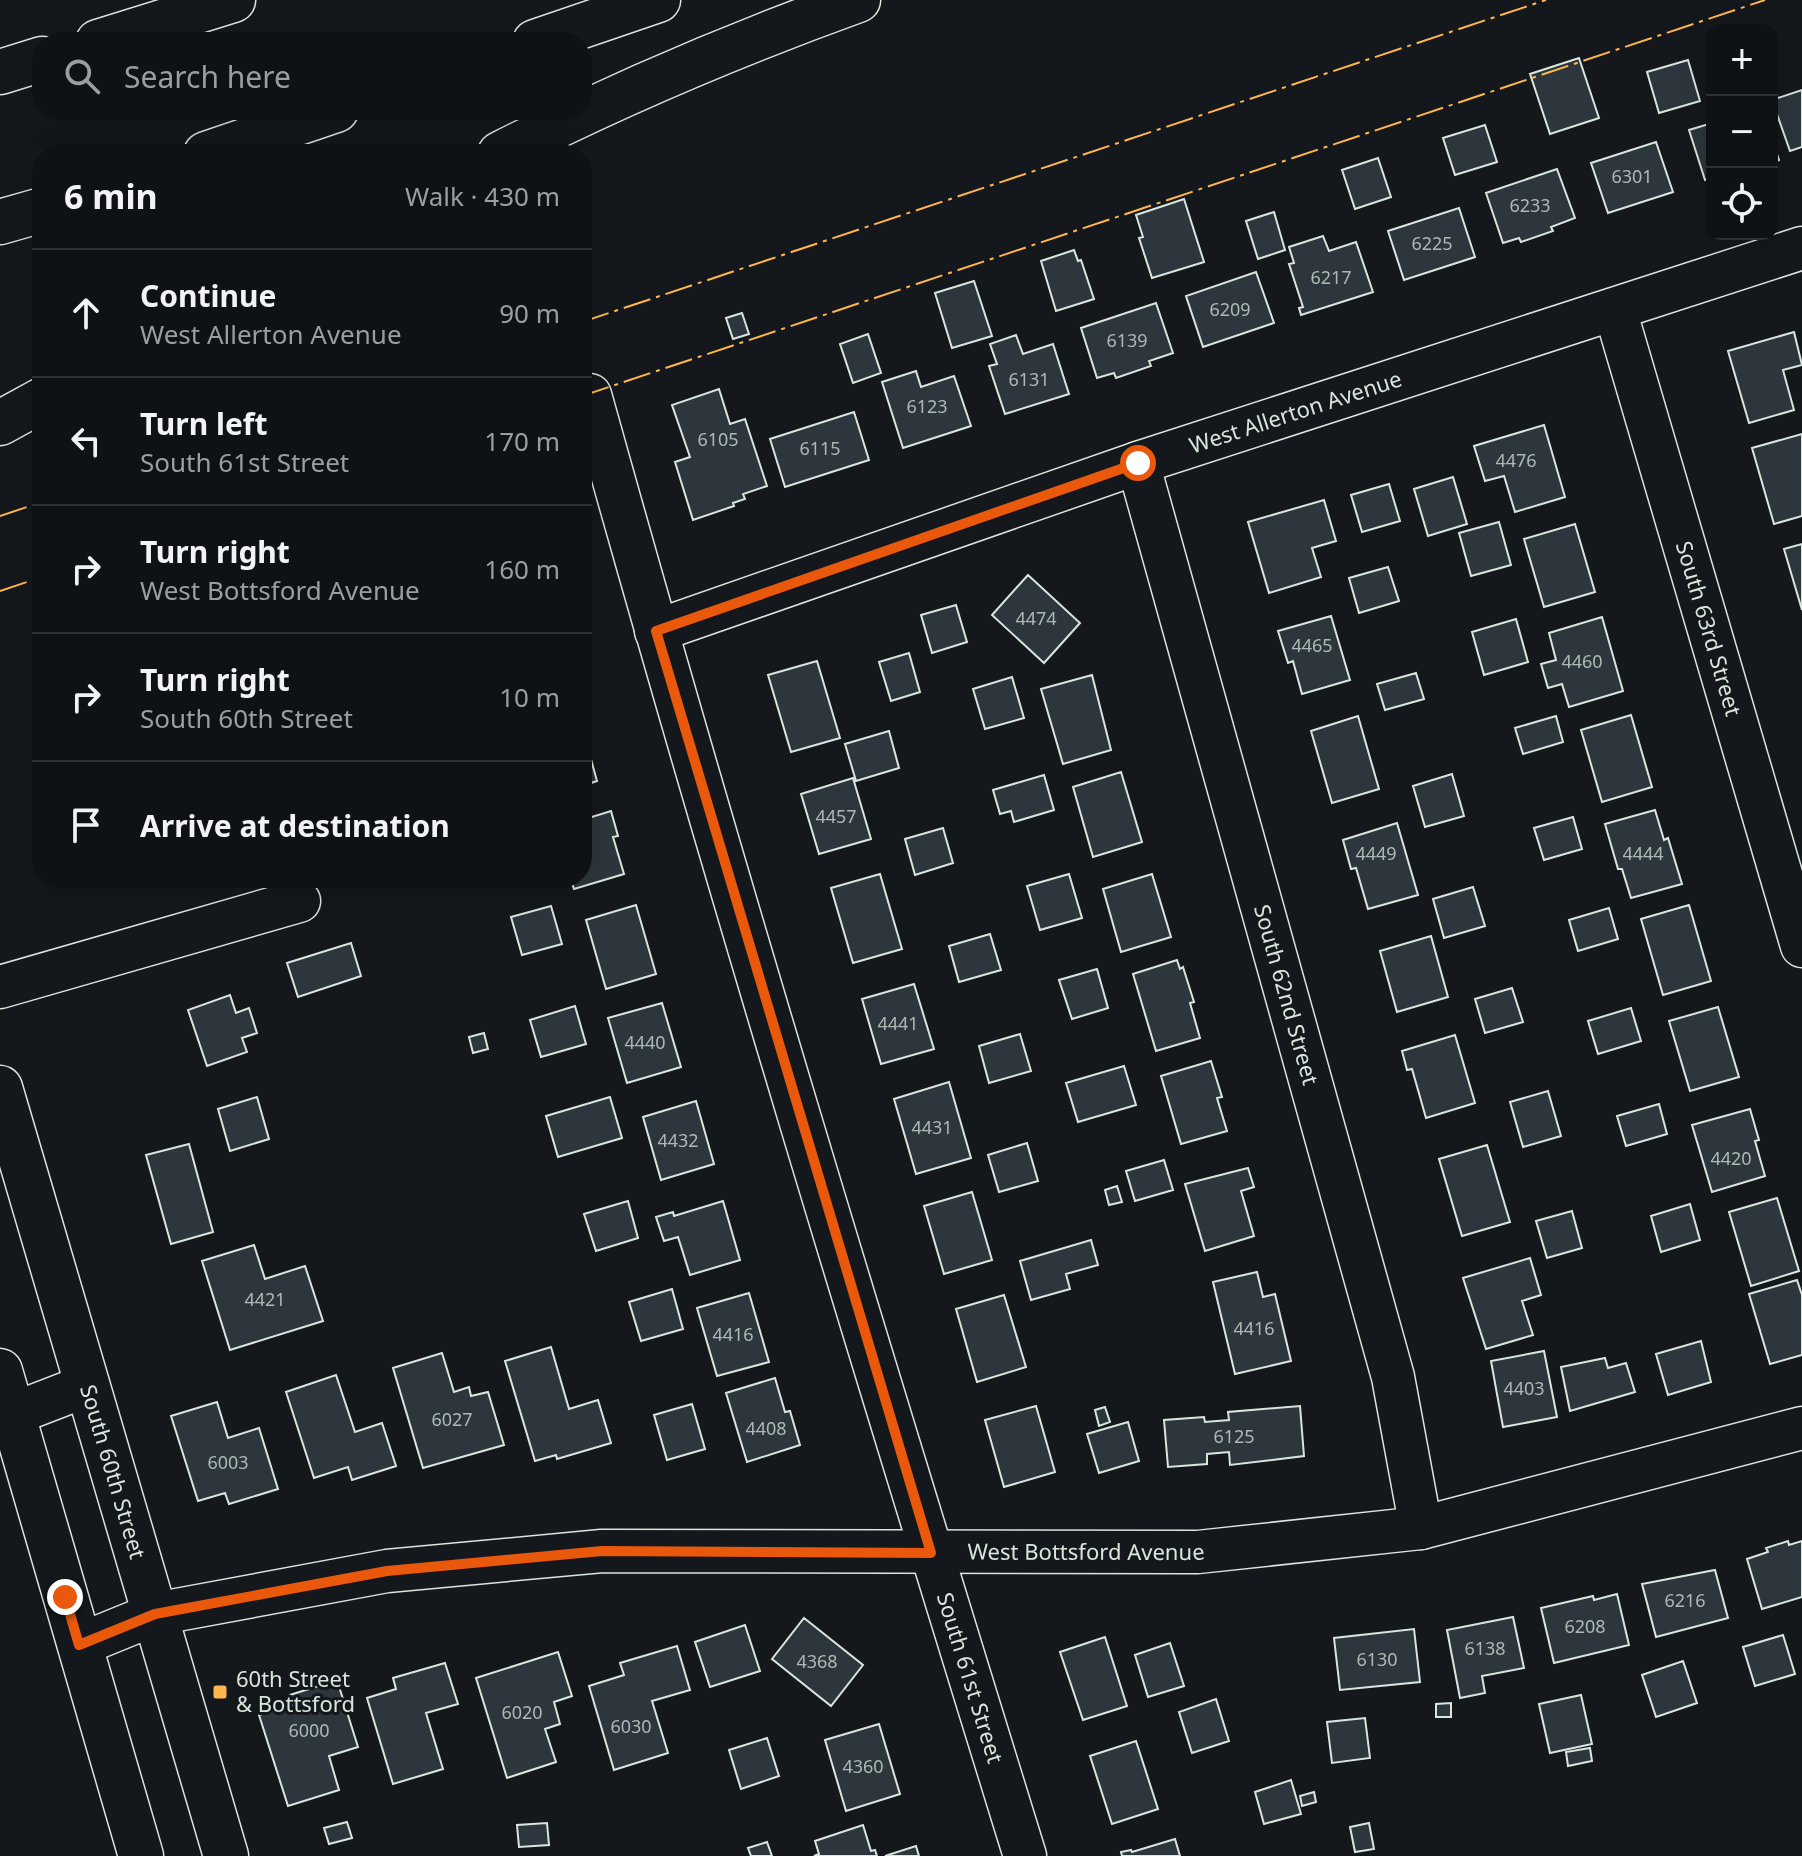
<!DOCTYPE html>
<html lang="en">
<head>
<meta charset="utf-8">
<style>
  :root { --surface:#0f1215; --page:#1d2022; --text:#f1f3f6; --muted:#9b9ea0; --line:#2f3234 }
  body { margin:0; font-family:"Noto Sans",sans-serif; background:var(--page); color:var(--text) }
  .controls { position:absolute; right:24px; top:24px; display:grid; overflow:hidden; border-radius:16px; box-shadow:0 8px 32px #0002 }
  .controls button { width:72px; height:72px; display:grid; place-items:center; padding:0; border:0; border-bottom:2px solid var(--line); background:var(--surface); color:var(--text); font:40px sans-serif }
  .stop { position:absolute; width:24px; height:24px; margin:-18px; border:6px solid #ea580c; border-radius:50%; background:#fff }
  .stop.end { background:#ea580c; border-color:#fff; box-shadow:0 2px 8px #0008 }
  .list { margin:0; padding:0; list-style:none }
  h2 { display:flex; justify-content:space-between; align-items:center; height:104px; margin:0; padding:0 32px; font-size:34px }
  h2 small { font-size:26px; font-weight:400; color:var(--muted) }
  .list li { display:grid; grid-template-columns:52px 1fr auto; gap:24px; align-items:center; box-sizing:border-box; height:128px; padding:0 32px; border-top:2px solid var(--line) }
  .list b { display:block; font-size:30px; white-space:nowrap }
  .list p { margin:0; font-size:26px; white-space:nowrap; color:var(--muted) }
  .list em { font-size:26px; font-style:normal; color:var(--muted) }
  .icon { flex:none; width:44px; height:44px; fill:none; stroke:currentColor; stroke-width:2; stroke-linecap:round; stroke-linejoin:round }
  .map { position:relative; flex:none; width:1802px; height:1856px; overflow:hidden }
  .search { position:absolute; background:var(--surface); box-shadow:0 8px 32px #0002; left:32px; top:32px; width:560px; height:88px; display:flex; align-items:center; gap:20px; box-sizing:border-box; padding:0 28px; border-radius:32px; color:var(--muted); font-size:30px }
  .panel { position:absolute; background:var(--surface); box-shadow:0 8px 32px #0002; left:32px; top:144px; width:560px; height:744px; border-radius:32px }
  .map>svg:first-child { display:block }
  .building { fill:#2c363c; stroke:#d8e6dc; stroke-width:2 }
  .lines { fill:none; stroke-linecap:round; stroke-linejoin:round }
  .minor-casing { stroke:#d8e6dc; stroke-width:45 }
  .major-casing { stroke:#d8e6dc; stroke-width:47 }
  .highway-casing { stroke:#d8e6dc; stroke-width:47 }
  .minor { stroke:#14181c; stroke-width:42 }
  .major { stroke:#14181c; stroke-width:44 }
  .highway { stroke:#14181c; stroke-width:44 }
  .power { stroke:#ffb74d; stroke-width:2; stroke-dasharray:28 6 4 6; stroke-linecap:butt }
  .route { stroke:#ea580c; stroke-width:10 }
  .poi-dot { fill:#ffb74d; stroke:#14181c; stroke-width:3 }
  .labels { text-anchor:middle; stroke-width:6; stroke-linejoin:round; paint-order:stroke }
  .number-label { font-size:18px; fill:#adbab4 }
  .street-label { font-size:22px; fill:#d8e6dc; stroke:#14181c }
  .poi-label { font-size:22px; fill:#d8e6dc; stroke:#14181c; text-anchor:start }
</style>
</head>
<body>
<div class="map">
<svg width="1802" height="1856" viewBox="0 0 1802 1856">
  <rect width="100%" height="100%" fill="#14181c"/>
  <path class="building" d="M1579,58L1599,118L1550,134L1530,74Z
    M1688,60L1700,101L1659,113L1647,72Z
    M1802,90V147L1790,151L1772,100Z
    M1712,123V178L1705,180L1689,130Z
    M1485,125L1497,162L1455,175L1443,138Z
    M1772,140L1779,160L1772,163Z
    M1656,142L1673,192L1608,213L1591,163Z
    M1378,158L1391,197L1355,209L1342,170Z
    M1557,169L1575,218L1551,227L1553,231L1521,242L1519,238L1503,243L1486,193Z
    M1184,199L1204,262L1152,278L1139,238L1143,237L1136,215Z
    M1459,208L1475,257L1404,280L1388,231Z
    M1274,212L1285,250L1258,259L1246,221Z
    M1323,236L1329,251L1356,242L1373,292L1301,315L1299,308L1303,307L1289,264L1294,263L1289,247Z
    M1074,250L1078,261L1081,260L1094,299L1056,311L1041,261Z
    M1256,272L1274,323L1203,347L1186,296Z
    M974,281L992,336L952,348L935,293Z
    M1156,303L1173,353L1149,361L1151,366L1116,378L1114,373L1097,378L1081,328Z
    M742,313L749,334L733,339L726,318Z
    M1794,332L1802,365L1783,370L1794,410L1749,423L1728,351Z
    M868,334L881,373L853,383L840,344Z
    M1016,335L1023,354L1053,344L1069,394L1005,414L989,366L997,364L990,344Z
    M916,371L921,387L954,376L971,426L903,448L882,382Z
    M719,389L730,424L745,419L767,486L743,494L745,499L733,503L734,506L693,520L675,462L690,457L672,405Z
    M854,412L869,460L785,487L770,439Z
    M1544,425L1565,497L1515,512L1504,476L1485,481L1474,446Z
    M1802,434V516L1774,524L1752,448Z
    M1453,477L1467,524L1428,536L1414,489Z
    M1389,484L1400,521L1362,532L1351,495Z
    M1324,500L1336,541L1312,548L1321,577L1269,593L1248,522Z
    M1499,522L1511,565L1471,576L1459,533Z
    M1575,524L1595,592L1544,607L1524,539Z
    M1802,544V610L1784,549Z
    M1388,567L1399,601L1359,613L1349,578Z
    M1028,575L1080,623L1044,663L992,615Z
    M956,605L967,642L932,653L921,615Z
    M1331,616L1350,680L1302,694L1293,661L1288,663L1278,631Z
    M1602,617L1623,691L1569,707L1562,684L1548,688L1541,664L1556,660L1549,633Z
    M1516,619L1528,662L1484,675L1472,632Z
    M909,653L920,692L891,701L879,662Z
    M817,661L840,738L791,752L768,675Z
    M1416,673L1424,699L1385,710L1377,684Z
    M1092,675L1111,750L1063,764L1041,689Z
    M1012,677L1024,718L985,729L973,689Z
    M1631,715L1652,787L1602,802L1581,730Z
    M1358,716L1379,789L1332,803L1311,731Z
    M1556,716L1563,742L1523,754L1515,728Z
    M889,731L899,768L856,781L845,744Z
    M582,744L585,754L589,752L597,781L582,786Z
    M1121,772L1142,842L1093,857L1073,787Z
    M1452,774L1464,816L1425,827L1413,786Z
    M1044,775L1054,810L1014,822L1011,811L1000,814L993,790Z
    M853,778L871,839L819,854L801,794Z
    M1655,810L1664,840L1668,838L1682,884L1631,898L1622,869H1618L1605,824Z
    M611,811L618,836L613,837L624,874L574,889L570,878H582V820Z
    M1573,817L1582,849L1544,860L1534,828Z
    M1397,823L1418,895L1368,909L1356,868L1351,869L1343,840Z
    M943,828L953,863L915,875L905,839Z
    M880,874L902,949L853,963L831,888Z
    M1069,874L1082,918L1040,930L1027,886Z
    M1152,874L1171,937L1121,952L1103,889Z
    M1473,887L1485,926L1444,938L1433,899Z
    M636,905L656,974L606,989L586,920Z
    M1689,905L1711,981L1663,995L1641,919Z
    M551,906L562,944L522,955L511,917Z
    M1609,908L1618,939L1578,951L1569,920Z
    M990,934L1001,970L959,982L949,946Z
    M1431,936L1448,997L1397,1012L1380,951Z
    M351,943L361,976L298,997L287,963Z
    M1177,960L1180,969L1183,967L1194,1002L1190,1003L1200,1038L1156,1051L1133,974Z
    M1097,969L1108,1008L1072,1019L1059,980Z
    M914,984L934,1049L881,1064L862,999Z
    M1512,988L1523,1022L1485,1033L1475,999Z
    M230,995L236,1013L249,1008L257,1033L242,1038L247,1052L207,1066L188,1010Z
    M662,1003L681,1067L627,1083L608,1018Z
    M575,1006L586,1044L541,1057L530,1020Z
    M1718,1007L1739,1077L1690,1091L1669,1021Z
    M1631,1008L1641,1041L1598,1054L1588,1021Z
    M484,1033L488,1049L473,1053L469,1037Z
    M1020,1034L1031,1071L989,1083L979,1046Z
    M1455,1035L1475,1103L1426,1118L1412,1069L1407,1070L1402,1051Z
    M1211,1061L1222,1097L1217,1098L1227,1131L1181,1144L1161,1076Z
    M1124,1066L1136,1105L1078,1122L1066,1083Z
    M949,1082L971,1158L916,1174L894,1099Z
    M1548,1091L1561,1136L1523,1147L1510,1102Z
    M257,1097L269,1139L230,1151L218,1109Z
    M610,1097L622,1138L558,1157L546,1116Z
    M696,1101L714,1164L661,1180L643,1117Z
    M1659,1104L1667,1134L1626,1146L1617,1116Z
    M1750,1109L1759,1140L1755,1141L1765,1176L1712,1192L1692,1125Z
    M1027,1143L1038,1181L999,1192L988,1155Z
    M189,1144L213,1232L171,1244L146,1155Z
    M1487,1145L1510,1222L1462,1236L1439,1159Z
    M1164,1160L1173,1190L1135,1201L1126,1171Z
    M1248,1168L1254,1187L1241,1191L1254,1236L1205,1251L1185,1184Z
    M1117,1186L1122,1202L1109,1205L1105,1190Z
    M972,1192L992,1260L944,1274L924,1206Z
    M1777,1198L1799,1271L1751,1286L1729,1212Z
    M628,1201L638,1238L596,1251L584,1214Z
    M723,1201L740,1260L690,1275L678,1237L664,1241L656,1217L673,1212L674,1216Z
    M1690,1204L1700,1240L1661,1252L1651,1216Z
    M1572,1211L1582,1248L1547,1258L1536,1221Z
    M1091,1240L1098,1265L1066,1274L1070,1289L1031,1300L1020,1261Z
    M254,1245L265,1279L305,1266L323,1321L230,1350L202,1261Z
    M1530,1258L1541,1295L1522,1301L1533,1335L1486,1349L1463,1278Z
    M1257,1272L1263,1297L1275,1294L1291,1361L1235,1374L1213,1282Z
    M1797,1280L1802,1295V1355L1770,1364L1749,1294Z
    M672,1289L683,1329L641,1341L629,1302Z
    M749,1293L769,1362L717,1376L697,1308Z
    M1004,1295L1026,1367L977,1382L956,1309Z
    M1701,1341L1711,1382L1668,1395L1656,1354Z
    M551,1347L569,1409L598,1400L611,1443L557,1459L556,1455L535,1461L505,1361Z
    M1544,1351L1557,1417L1503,1427L1491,1361Z
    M442,1353L454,1392L469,1387L471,1396L488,1392L504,1445L423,1468L393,1368Z
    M1605,1358L1608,1368L1626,1363L1635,1392L1570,1411L1561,1367Z
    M336,1375L355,1432L382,1423L396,1466L352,1480L348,1467L314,1478L286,1392Z
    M775,1378L785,1412L790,1411L800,1445L747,1462L726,1393Z
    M217,1402L228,1438L259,1428L278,1489L229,1504L225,1493L198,1501L171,1416Z
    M692,1404L705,1449L667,1460L654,1415Z
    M1036,1406L1055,1472L1004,1487L985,1420Z
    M1300,1406L1304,1456L1230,1465L1229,1452L1207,1454V1464L1168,1467L1164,1420L1204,1417L1205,1422L1229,1420L1228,1412Z
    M1105,1407L1110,1422L1099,1426L1095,1410Z
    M1128,1422L1139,1461L1099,1473L1087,1434Z
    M1788,1541L1789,1545L1802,1541V1597L1762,1609L1747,1559L1768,1552L1766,1548Z
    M1715,1570L1728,1618L1656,1637L1642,1584Z
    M1617,1594L1629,1645L1554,1663L1541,1608L1593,1596L1594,1600Z
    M1513,1617L1524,1668L1482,1676L1485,1693L1460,1698L1447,1630Z
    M804,1618L863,1665L831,1706L772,1659Z
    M745,1625L760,1671L710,1687L695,1642Z
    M1414,1629L1420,1682L1340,1690L1334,1638Z
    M1783,1635L1795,1674L1755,1686L1743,1647Z
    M1105,1637L1127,1706L1083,1720L1060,1652Z
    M1170,1643L1184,1686L1148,1697L1135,1655Z
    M677,1646L690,1690L652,1701L668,1753L614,1770L589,1686L624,1675L620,1663Z
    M558,1652L572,1696L554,1702L560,1724L545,1729L556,1762L507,1778L476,1678Z
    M1683,1661L1697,1703L1656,1717L1642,1675Z
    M445,1663L458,1704L426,1713L443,1769L393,1784L367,1698L396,1689L393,1678Z
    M337,1680L358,1747L329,1756L339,1790L288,1806L259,1715L293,1705L290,1695Z
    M1581,1695L1592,1744L1550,1753L1539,1704Z
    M1216,1699L1229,1741L1192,1753L1179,1712Z
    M1451,1703V1717H1436V1704Z
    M1365,1718L1370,1758L1332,1763L1327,1722Z
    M879,1724L900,1794L846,1811L825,1740Z
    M767,1738L779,1776L741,1789L729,1750Z
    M1136,1741L1158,1809L1112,1824L1090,1756Z
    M1590,1748L1592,1761L1568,1766L1566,1752Z
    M1291,1780L1301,1814L1264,1824L1255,1792Z
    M1314,1792L1316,1802L1302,1806L1300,1796Z
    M347,1822L352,1838L329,1844L324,1828Z
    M547,1823L549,1845L519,1847L517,1825Z
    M1369,1823L1374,1849L1355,1852L1350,1827Z
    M863,1825L871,1851L875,1850L877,1856H814L819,1854L815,1841Z
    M1175,1839L1180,1856H1122L1121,1852L1131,1850L1132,1852Z
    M767,1842L772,1856H751L748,1848Z
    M916,1846L919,1856H885Z"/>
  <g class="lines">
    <defs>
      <g id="minor">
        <path id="s1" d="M1615,310L1802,946"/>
        <path id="s2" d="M590,395C726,884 875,1370 1025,1856"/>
        <path id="s3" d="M1138,463L1393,1377L1421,1528"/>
        <path id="s4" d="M656,631L1138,463L1802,248"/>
        <path d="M0,987L299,901"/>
        <path d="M0,1419L88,1385"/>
        <path id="s5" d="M79,1645L155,1614L387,1571L602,1551L1198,1552L1421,1528L1802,1428"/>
      </g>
      <g id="major">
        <path id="s6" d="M0,1088L226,1856"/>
        <path d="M0,1371L141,1856"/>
      </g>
      <path id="highway" d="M98,42L233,0
        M535,42L658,0
        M0,72L42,59
        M206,154L336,110
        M500,154C616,95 736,44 858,0
        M0,222L42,210
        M0,423L42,400"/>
    </defs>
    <use href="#minor" class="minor-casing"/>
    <use href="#major" class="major-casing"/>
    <use href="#highway" class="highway-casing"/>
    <use href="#minor" class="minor"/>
    <use href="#major" class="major"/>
    <use href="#highway" class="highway"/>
    <path class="power" d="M582,322L1546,0
      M582,396L1765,0
      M0,516L42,502
      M0,591L42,577"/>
  </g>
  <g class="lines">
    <path class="route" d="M65,1597L79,1645L155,1614L387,1571L602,1551L931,1553L656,631L1138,463"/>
  </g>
  <rect class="poi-dot" x="212" y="1684" width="16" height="16" rx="4"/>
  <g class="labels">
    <g class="number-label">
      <text x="1632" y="183">6301</text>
      <text x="1530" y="212">6233</text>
      <text x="1432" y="250">6225</text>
      <text x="1331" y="284">6217</text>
      <text x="1230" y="316">6209</text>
      <text x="1127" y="347">6139</text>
      <text x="1029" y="386">6131</text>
      <text x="927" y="413">6123</text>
      <text x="718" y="446">6105</text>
      <text x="820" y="455">6115</text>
      <text x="1516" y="467">4476</text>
      <text x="1036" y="625">4474</text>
      <text x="1312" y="652">4465</text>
      <text x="1582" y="668">4460</text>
      <text x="836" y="823">4457</text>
      <text x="1376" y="860">4449</text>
      <text x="1643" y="860">4444</text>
      <text x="898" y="1030">4441</text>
      <text x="645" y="1049">4440</text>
      <text x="932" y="1134">4431</text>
      <text x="678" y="1147">4432</text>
      <text x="1731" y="1165">4420</text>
      <text x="265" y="1306">4421</text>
      <text x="1254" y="1335">4416</text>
      <text x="733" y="1341">4416</text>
      <text x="1524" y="1395">4403</text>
      <text x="452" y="1426">6027</text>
      <text x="766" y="1435">4408</text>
      <text x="1234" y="1443">6125</text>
      <text x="228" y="1469">6003</text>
      <text x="1685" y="1607">6216</text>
      <text x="1585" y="1633">6208</text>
      <text x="1485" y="1655">6138</text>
      <text x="1377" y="1666">6130</text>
      <text x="817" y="1668">4368</text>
      <text x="522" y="1719">6020</text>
      <text x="631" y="1733">6030</text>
      <text x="309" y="1737">6000</text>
      <text x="863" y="1773">4360</text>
    </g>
    <g class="street-label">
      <text dy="8" stroke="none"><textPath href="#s4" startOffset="676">West Allerton Avenue</textPath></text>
      <text dy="8" stroke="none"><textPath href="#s1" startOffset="332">South 63rd Street</textPath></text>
      <text dy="8" stroke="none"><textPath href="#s3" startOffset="552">South 62nd Street</textPath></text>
      <text dy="8" stroke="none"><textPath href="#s6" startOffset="400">South 60th Street</textPath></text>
      <text dy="8" stroke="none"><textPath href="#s5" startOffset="1018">West Bottsford Avenue</textPath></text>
      <text dy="8" stroke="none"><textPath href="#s2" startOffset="1338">South 61st Street</textPath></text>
    </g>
    <g class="poi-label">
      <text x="236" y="1687">60th Street<tspan x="236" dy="25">&amp; Bottsford</tspan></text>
    </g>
  </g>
</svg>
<div class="controls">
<button>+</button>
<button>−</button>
<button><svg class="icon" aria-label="locate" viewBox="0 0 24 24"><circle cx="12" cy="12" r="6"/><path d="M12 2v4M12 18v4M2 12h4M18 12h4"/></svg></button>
</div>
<div class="stop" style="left:1138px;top:463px"></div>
<div class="stop end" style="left:65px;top:1597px"></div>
<div class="search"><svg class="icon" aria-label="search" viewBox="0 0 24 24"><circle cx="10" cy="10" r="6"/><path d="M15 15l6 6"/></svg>Search here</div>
<section class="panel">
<h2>6 min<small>Walk · 430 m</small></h2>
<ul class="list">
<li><svg class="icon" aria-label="ahead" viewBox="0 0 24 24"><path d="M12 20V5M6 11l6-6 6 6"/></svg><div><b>Continue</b><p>West Allerton Avenue</p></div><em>90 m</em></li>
<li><svg class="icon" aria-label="left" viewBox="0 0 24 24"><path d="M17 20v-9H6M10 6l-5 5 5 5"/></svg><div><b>Turn left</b><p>South 61st Street</p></div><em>170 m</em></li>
<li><svg class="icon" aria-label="right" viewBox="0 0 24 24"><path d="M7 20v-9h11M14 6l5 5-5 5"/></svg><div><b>Turn right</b><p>West Bottsford Avenue</p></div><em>160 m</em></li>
<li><svg class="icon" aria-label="right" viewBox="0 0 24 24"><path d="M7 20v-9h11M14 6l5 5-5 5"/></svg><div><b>Turn right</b><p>South 60th Street</p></div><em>10 m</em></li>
<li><svg class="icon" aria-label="arrive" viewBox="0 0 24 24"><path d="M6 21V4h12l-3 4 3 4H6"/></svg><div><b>Arrive at destination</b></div></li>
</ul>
</section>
</div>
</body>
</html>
